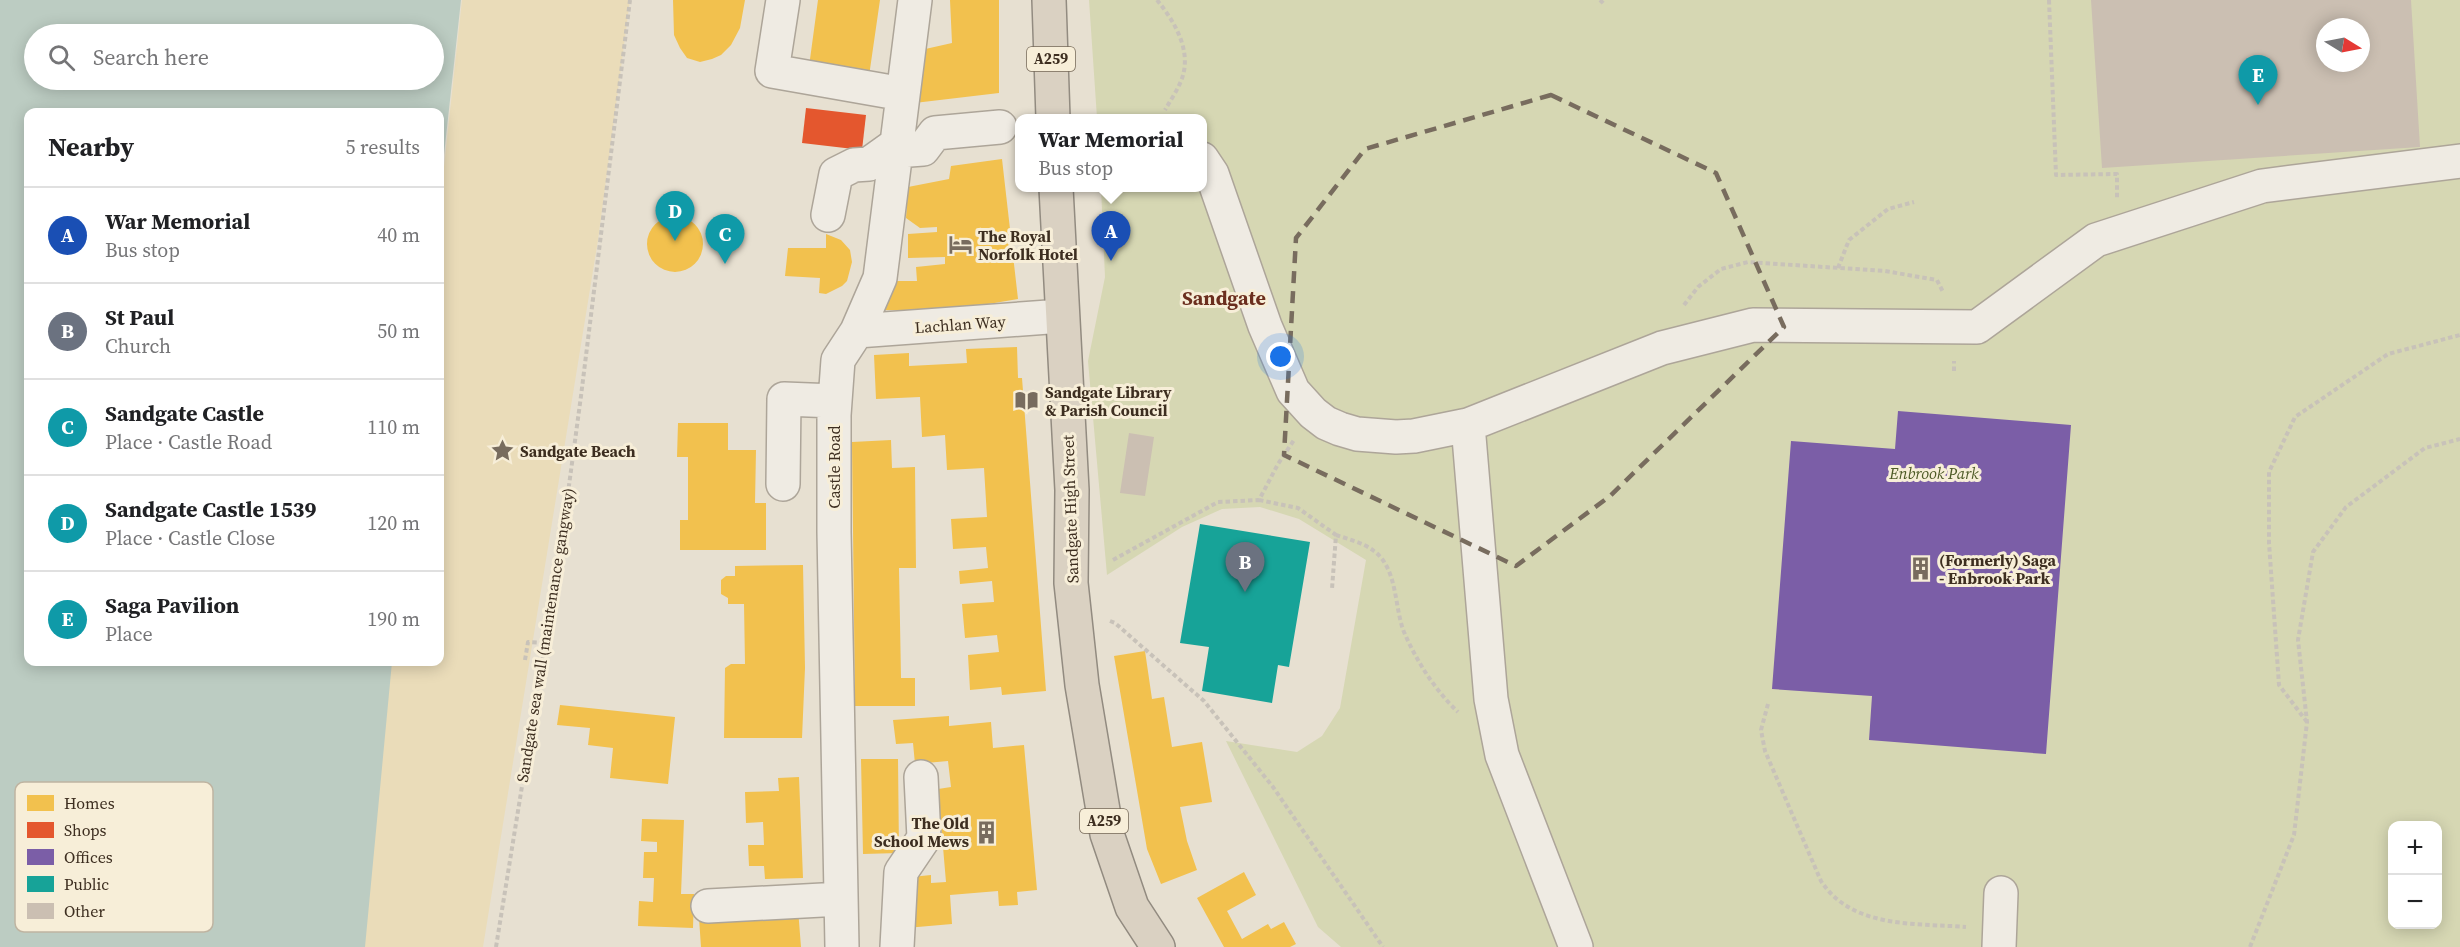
<!DOCTYPE html>
<html lang="en">
<head>
<meta charset="utf-8">
<style>
  :root { --surface:#fff; --page:#f2f2f2; --text:#202124; --muted:#757577; --line:#e0e0e0; --accent:#786c5e }
  body { margin:0; font-family:"Source Serif 4",serif; background:var(--page); color:var(--text) }
  .controls { position:absolute; right:18px; bottom:18px; display:grid; overflow:hidden; border-radius:12px; box-shadow:0 3px 15px #0003 }
  .controls button { width:54px; height:54px; display:grid; place-items:center; padding:0; border:0; border-bottom:2px solid var(--line); background:var(--surface); color:var(--text); font:30px sans-serif }
  .compass { position:absolute; left:2316px; top:18px; width:54px; height:54px; border-radius:50%; background:var(--surface); box-shadow:0 3px 15px #0003; rotate:100deg }
  .you { position:absolute; left:1281px; top:357px; width:21px; height:21px; margin:-15px; border:4px solid #fff; border-radius:50%; background:#1a73e8; box-shadow:0 0 0 9px #1a73e833 }
  .badge { display:grid; place-items:center; width:39px; height:39px; border-radius:50%; background:var(--accent); color:#fff; font-size:20px; font-weight:700 }
  .pin { position:absolute; translate:-50% -50px; filter:drop-shadow(0 2px 3px #0008) }
  .pin::after { content:''; position:absolute; top:32px; width:21px; height:18px; background:inherit; clip-path:polygon(0 0,100% 0,50% 100%) }
  .popup { position:absolute; left:1015px; top:114px; width:192px; height:78px; box-sizing:border-box; display:grid; place-content:center; border-radius:12px; background:var(--surface); filter:drop-shadow(0 2px 4px #0005); font-size:20px; white-space:nowrap; color:var(--muted) }
  .popup b { font-size:22px; color:var(--text) }
  .popup::after { content:''; position:absolute; left:50%; top:100%; margin-left:-12px; border:12px solid transparent; border-top-color:var(--surface) }
  .list { margin:0; padding:0; list-style:none }
  h2 { display:flex; justify-content:space-between; align-items:center; height:78px; margin:0; padding:0 24px; font-size:26px }
  h2 small { font-size:20px; font-weight:400; color:var(--muted) }
  .list li { display:grid; grid-template-columns:39px 1fr auto; gap:18px; align-items:center; box-sizing:border-box; height:96px; padding:0 24px; border-top:2px solid var(--line) }
  .list b { display:block; font-size:22px; white-space:nowrap }
  .list p { margin:0; font-size:20px; white-space:nowrap; color:var(--muted) }
  .list em { font-size:20px; font-style:normal; color:var(--muted) }
  .icon { flex:none; width:33px; height:33px; fill:none; stroke:currentColor; stroke-width:2; stroke-linecap:round; stroke-linejoin:round }
  .map { position:relative; flex:none; width:2460px; height:947px; overflow:hidden }
  .search { position:absolute; background:var(--surface); box-shadow:0 3px 15px #0003; left:24px; top:24px; width:420px; height:66px; display:flex; align-items:center; gap:15px; box-sizing:border-box; padding:0 21px; border-radius:33px; color:var(--muted); font-size:22px }
  .panel { position:absolute; background:var(--surface); box-shadow:0 3px 15px #0003; left:24px; top:108px; width:420px; height:558px; border-radius:12px }
  .map>svg:first-child { display:block }
  .green { fill:#d6d7b3; fill-rule:evenodd }
  .sand { fill:#eadcb9 }
  .water { fill:#bcccc2; fill-rule:evenodd }
  .homes { fill:#f2c14e }
  .shops { fill:#e4572e }
  .offices { fill:#7b5ea7 }
  .public { fill:#17a398 }
  .building { fill:#cbbfb2; fill-rule:evenodd }
  .lines { fill:none; stroke-linecap:round; stroke-linejoin:round }
  .minor-casing { stroke:#ada599; stroke-width:36 }
  .highway-casing { stroke:#928b80; stroke-width:36 }
  .path { stroke:#c8c2b9; stroke-width:4; stroke-dasharray:4.5 3; stroke-linecap:butt }
  .minor { stroke:#efebe3; stroke-width:33 }
  .highway { stroke:#dad1c2; stroke-width:33 }
  .marked { fill:none; stroke:#786c5e; stroke-width:4.5; stroke-dasharray:12 8; stroke-linejoin:round }
  .labels { text-anchor:middle; stroke-width:6; stroke-linejoin:round; paint-order:stroke }
  .shield { fill:#f7eed8; stroke:#756857; stroke-width:1.5 }
  .shield-label { font-size:15px; font-weight:bold; fill:#3d2e20 }
  .poi-label { font-size:16px; font-weight:bold; fill:#3d2e20; stroke:#f7eed8; text-anchor:start }
  .street-label { font-size:16px; fill:#3d2e20; stroke:#f7eed8 }
  .park-label { font-size:16px; font-style:italic; fill:#4d5a26; stroke:#f7eed8 }
  .quarter-label { font-size:20px; font-weight:bold; fill:#6b2e1e; stroke:#f7eed8 }
  .key { fill:#f7eed8; stroke:#bfb4a1; stroke-width:1.5 }
  .key-label { font-size:16px; fill:#3d2e20 }
</style>
</head>
<body>
<div class="map">
<svg width="2460" height="947" viewBox="0 0 2460 947">
  <rect width="100%" height="100%" fill="#e7e0d1"/>
  <path class="green" d="M1089,0H2460V947H1341L1318,927L1226,741L1297,752L1322,736L1340,708L1366,560L1299,519L1260,507L1222,509L1182,527L1107,575L1088,361L1105,277L1101,188H1202V118H1097ZM2325,27H2361V63H2325ZM2392,826H2438V924H2392Z"/>
  <path class="sand" d="M462,0H630L598,240L483,947H182L216,662H440V204Z"/>
  <path class="water" d="M0,0H461L440,191V112H28V662H392L365,947H0ZM34,34H434V80H34Z"/>
  <path class="homes" d="M673,0H745L740,28L731,45L721,55L712,59L700,62L687,58L680,48L674,35Z
    M818,0H880L868,83L808,74Z
    M950,0H999V93L906,104L912,52L952,43Z
    M1002,159L1018,299L947,311L882,310L886,281H917L916,267L945,264V257L908,258V234L937,232V227L920,228L906,218L908,187L949,179L951,166Z
    M647 244a28 28 0 1 1 56 0a28 28 0 1 1-56 0Z
    M826,234L841,240L850,250L852,262L847,281L842,286L826,294L819,293L820,278L785,276L788,248H826Z
    M1017,347L1018,378H1022L1046,691L1002,695L1001,687L970,690L968,655L999,652L997,635L965,638L962,604L994,602L992,581L960,584L959,571L988,568L986,547L953,549L951,519L987,517L984,468L947,470L945,435L922,437L920,397L876,399L874,355L909,353V366L967,363L966,349Z
    M678,423H728V450H756L755,503H766V550H680V520H688V457H677Z
    M891,440L892,468L915,467L916,568H899L901,678H915V706H855L852,442Z
    M803,565L805,668L802,738H724L725,668L731,664H745L744,604H728V598L721,594V580L726,576H735V566Z
    M1145,651L1152,699L1164,697L1172,747L1202,742L1212,802L1180,807L1187,841L1197,870L1161,884L1147,849L1114,656Z
    M560,705L675,717L668,784L610,778L613,748L588,745L590,728L557,725Z
    M949,716V726L991,722L993,748L1024,745L1037,890L1017,892L1018,905L999,906L998,891L950,895L952,924L906,928L902,878L931,875V883L946,882L938,789L951,787L948,761L915,764L913,743L896,744L893,720Z
    M861,759H898L899,853L863,854Z
    M799,777L803,878L765,879L764,866H749L748,845H764L763,822L746,823L745,792L779,791L778,778Z
    M642,819L684,820L681,894H694L693,928L638,926L639,901L653,902L654,878H643L644,852H657V842L641,841Z
    M1244,872L1256,895L1227,911L1242,939L1268,924L1271,929L1284,922L1296,944L1290,947H1224L1197,898Z
    M798,909L801,947H701L699,918Z"/>
  <path class="shops" d="M806,108L866,115L862,150L802,143Z"/>
  <path class="offices" d="M1898,411L2071,425L2046,754L1869,740L1872,696L1772,689L1791,441L1895,449Z"/>
  <path class="public" d="M1200,524L1310,542L1289,667L1278,665L1272,703L1202,691L1209,647L1180,643Z"/>
  <path class="building" d="M2091,0H2411L2420,147L2102,168ZM2325,27H2361V63H2325Z
    M1129,433L1154,437L1145,496L1120,493Z"/>
  <g class="lines">
    <defs>
      <path id="minor" d="M783,0L772,71L903,94
        M896,151L923,149L935,133L1000,127
        M1202,159L1212,174L1265,326L1293,391L1313,413L1326,423L1340,429L1357,434L1396,437L1414,436L1468,425L1662,348L1753,325L1977,327L2096,240L2262,186L2460,161
        M828,215L836,174L854,165L869,164L897,144
        M857,331L1062,316
        M1468,425L1491,699L1502,755L1576,947
        M783,484L784,399L835,401
        M708,906L841,899
        M842,947L834,532V415L838,360L857,331L880,278L915,0
        M897,947L901,872L924,838L921,777
        M1999,947L2001,893"/>
      <path id="highway" d="M1049,0L1053,118
        M1056,188L1072,490L1071,583L1082,685L1107,834L1132,907L1158,947"/>
    </defs>
    <use href="#minor" class="minor-casing"/>
    <use href="#highway" class="highway-casing"/>
    <path class="path" d="M1157,0C1175,22 1193,52 1181,81C1177,91 1170,101 1165,110
      M1600,0L1605,5
      M2049,0L2056,175L2117,174V198
      M1838,268L1849,240L1888,209L1914,202
      M1684,305L1698,287L1721,269L1748,262L1885,271L1937,280L1943,292
      M1954,371V361
      M1259,500L1298,508L1336,535L1332,589
      M1336,535C1348,539 1364,543 1374,551C1398,569 1394,607 1404,632C1417,662 1435,690 1458,712
      M1113,560L1218,502L1259,500L1278,464L1294,440
      M1110,621L1115,623L1204,701L1273,787L1383,947
      M525,660L528,642L544,643
      M1768,704L1761,730L1765,751L1821,881C1852,929 1916,923 1966,927
      M2307,722L2279,685L2269,543V472L2295,417L2388,354L2460,335
      M496,947L561,545L581,396L630,0
      M2250,947L2294,835L2307,722L2298,640L2313,552L2346,507L2425,448L2460,439"/>
    <use href="#minor" class="minor"/>
    <use href="#highway" class="highway"/>
  </g>
  <path class="marked" d="M1551,95L1716,173L1784,327L1610,496L1516,566L1284,455L1296,238L1365,149Z"/>
  <defs>
    <symbol id="hotel-bare" viewBox="-9 -9 18 18"><path d="M-6-4.5h1.5V1H6V5H4.5V3h-9V5H-6ZM-4 0a1.8 1.8 0 1 1 3.6 0ZM.5 0V-2.5h3Q6-2.5 6 0Z" fill="#786c5e" stroke="#f7eed8" stroke-width="2.5" paint-order="stroke"/></symbol>
    <symbol id="library-bare" viewBox="-9 -9 18 18"><path d="M-6-4Q-3-5.5-.7-3.5V5Q-3 3-6 4ZM6-4Q3-5.5 .7-3.5V5Q3 3 6 4Z" fill="#786c5e" stroke="#f7eed8" stroke-width="2.5" paint-order="stroke"/></symbol>
    <symbol id="sight-bare" viewBox="-9 -9 18 18"><path d="M0-6L1.8-2.2L6-1.7L2.9 1.2L3.7 5.4L0 3.3L-3.7 5.4L-2.9 1.2L-6-1.7L-1.8-2.2Z" fill="#786c5e" stroke="#f7eed8" stroke-width="2.5" paint-order="stroke"/></symbol>
    <symbol id="building-bare" viewBox="-9 -9 18 18"><path d="M-4-6H4V6H1V3H-1V6H-4ZM-2.5-4.3h1.7v1.8h-1.7ZM.8-4.3h1.7v1.8H.8ZM-2.5-1h1.7V.8h-1.7ZM.8-1h1.7V.8H.8Z" fill="#786c5e" stroke="#f7eed8" stroke-width="2.5" paint-order="stroke"/></symbol>
  </defs>
  <g fill-rule="evenodd">
    <use href="#hotel-bare" x="944" y="228" width="33" height="33"/>
    <use href="#library-bare" x="1010" y="384" width="33" height="33"/>
    <use href="#sight-bare" x="486" y="434" width="33" height="33"/>
    <use href="#building-bare" x="1904" y="552" width="33" height="33"/>
    <use href="#building-bare" x="970" y="816" width="33" height="33"/>
  </g>
  <g class="labels">
    <g class="shield">
      <rect x="1027" y="47" width="48" height="24" rx="4.5"/>
      <rect x="1080" y="809" width="48" height="24" rx="4.5"/>
    </g>
    <g class="shield-label">
      <text x="1051" y="64">A259</text>
      <text x="1104" y="826">A259</text>
    </g>
    <g class="poi-label">
      <text x="978" y="242">The Royal<tspan x="978" dy="18">Norfolk Hotel</tspan></text>
      <text x="1045" y="398">Sandgate Library<tspan x="1045" dy="18">&amp; Parish Council</tspan></text>
      <text x="520" y="457">Sandgate Beach</text>
      <text x="1939" y="566">(Formerly) Saga<tspan x="1939" dy="18">- Enbrook Park</tspan></text>
      <text x="969" y="829" text-anchor="end">The Old<tspan x="969" dy="18">School Mews</tspan></text>
    </g>
    <g class="street-label">
      <text transform="translate(960 324) rotate(-4)" y="6">Lachlan Way</text>
      <text transform="translate(834 467) rotate(-90)" y="6">Castle Road</text>
      <text transform="translate(1070 509) rotate(-92)" y="6">Sandgate High Street</text>
      <text transform="translate(545 635) rotate(-81)" y="6">Sandgate sea wall (maintenance gangway)</text>
    </g>
    <g class="park-label">
      <text x="1934" y="479">Enbrook Park</text>
    </g>
    <g class="quarter-label">
      <text x="1224" y="305">Sandgate</text>
    </g>
  </g>
  <rect x="15" y="782" width="198" height="150" rx="9" class="key"/>
  <rect x="27" y="795" width="27" height="16" fill="#f2c14e"/>
  <rect x="27" y="822" width="27" height="16" fill="#e4572e"/>
  <rect x="27" y="849" width="27" height="16" fill="#7b5ea7"/>
  <rect x="27" y="876" width="27" height="16" fill="#17a398"/>
  <rect x="27" y="903" width="27" height="16" fill="#cbbfb2"/>
  <g class="key-label">
    <text x="64" y="809">Homes</text>
    <text x="64" y="836">Shops</text>
    <text x="64" y="863">Offices</text>
    <text x="64" y="890">Public</text>
    <text x="64" y="917">Other</text>
  </g>
</svg>
<div class="controls">
<button>+</button>
<button>−</button>
</div>
<svg class="compass" viewBox="-18 -18 36 36"><path d="M0-13l5 13h-10z" fill="#e53935"/><path d="M0 13l5-13h-10z" fill="#757577"/></svg>
<div class="you"></div>
<div class="pin badge" style="left:1111px;top:261px;background:#1a4fb4">A</div>
<div class="popup"><b>War Memorial</b>Bus stop</div>
<div class="pin badge" style="left:1245px;top:592px;background:#6b7280">B</div>
<div class="pin badge" style="left:725px;top:264px;background:#0f9aa8">C</div>
<div class="pin badge" style="left:675px;top:241px;background:#0f9aa8">D</div>
<div class="pin badge" style="left:2258px;top:105px;background:#0f9aa8">E</div>
<div class="search"><svg class="icon" aria-label="search" viewBox="0 0 24 24"><circle cx="10" cy="10" r="6"/><path d="M15 15l6 6"/></svg>Search here</div>
<section class="panel">
<h2>Nearby<small>5 results</small></h2>
<ul class="list">
<li><span class="badge" style="background:#1a4fb4">A</span><div><b>War Memorial</b><p>Bus stop</p></div><em>40 m</em></li>
<li><span class="badge" style="background:#6b7280">B</span><div><b>St Paul</b><p>Church</p></div><em>50 m</em></li>
<li><span class="badge" style="background:#0f9aa8">C</span><div><b>Sandgate Castle</b><p>Place · Castle Road</p></div><em>110 m</em></li>
<li><span class="badge" style="background:#0f9aa8">D</span><div><b>Sandgate Castle 1539</b><p>Place · Castle Close</p></div><em>120 m</em></li>
<li><span class="badge" style="background:#0f9aa8">E</span><div><b>Saga Pavilion</b><p>Place</p></div><em>190 m</em></li>
</ul>
</section>
</div>
</body>
</html>
